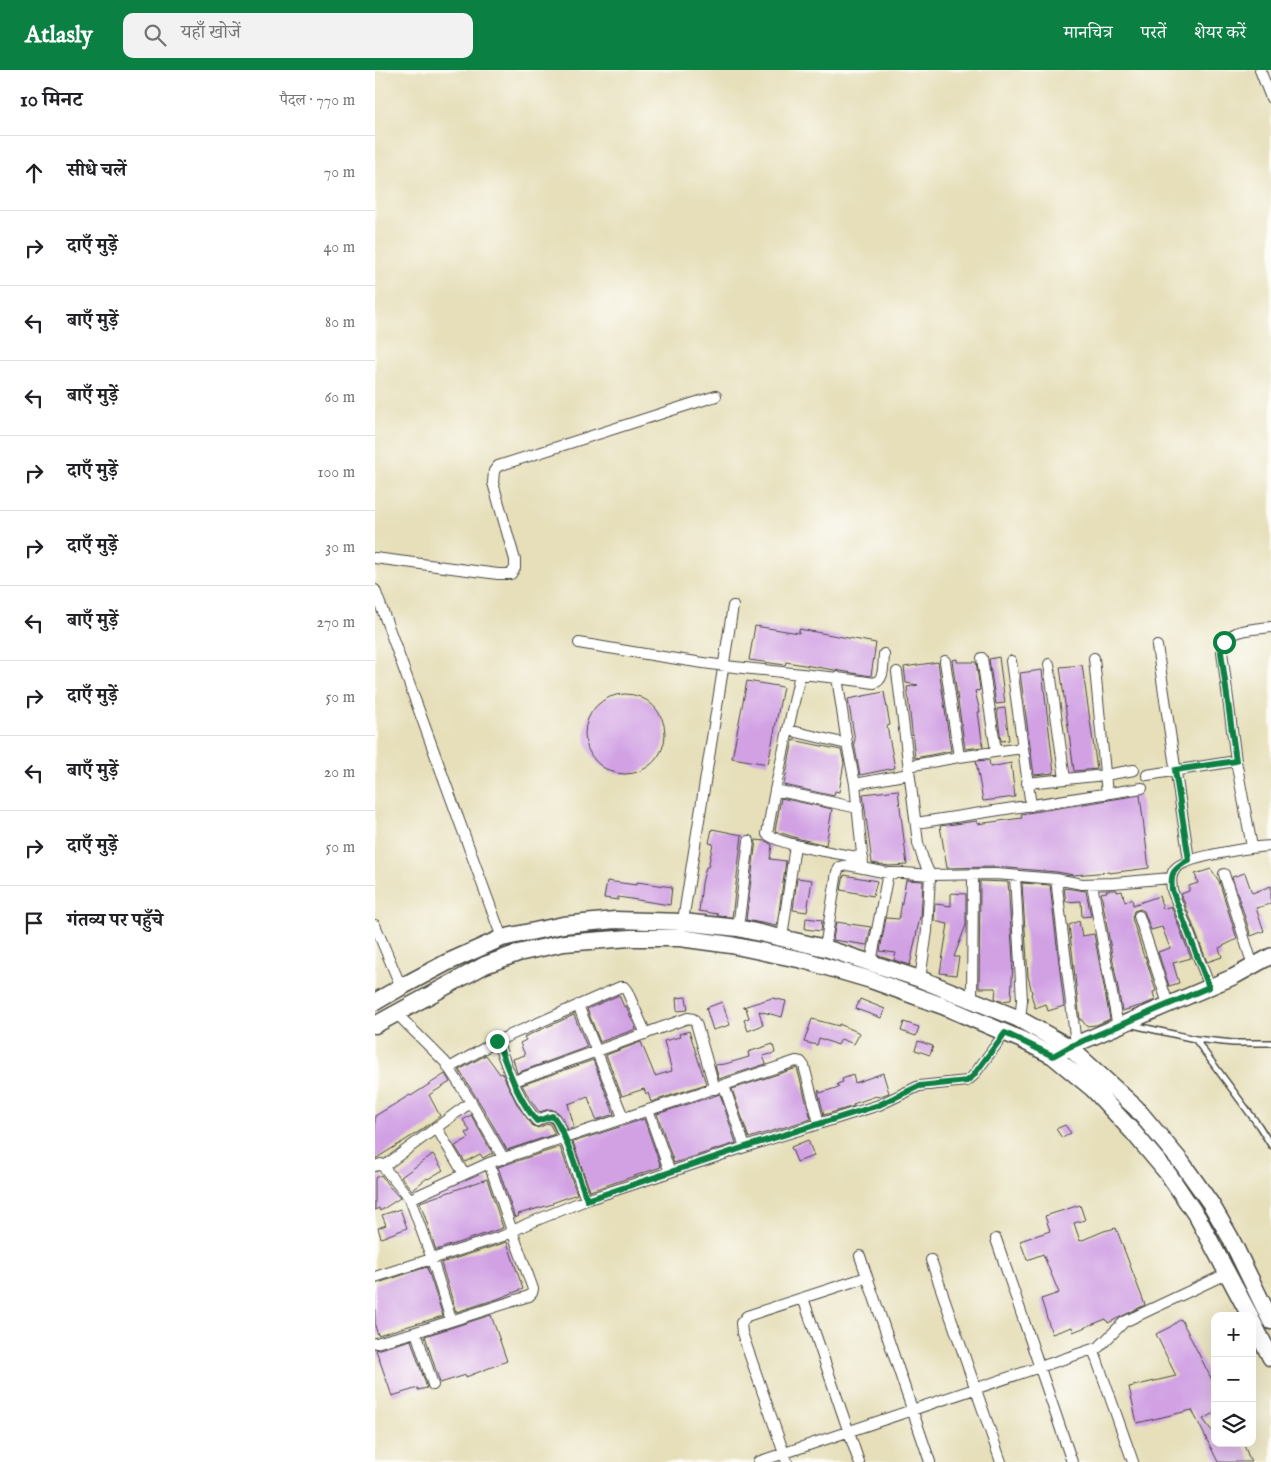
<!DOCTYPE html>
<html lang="hi">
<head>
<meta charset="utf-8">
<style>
  :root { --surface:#fff; --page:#f2f2f2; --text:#202124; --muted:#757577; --line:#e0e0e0; --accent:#0b8043 }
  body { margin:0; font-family:"IM FELL English","Noto Serif Devanagari",serif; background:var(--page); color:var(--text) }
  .controls { position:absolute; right:15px; bottom:15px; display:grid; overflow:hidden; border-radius:10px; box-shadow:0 5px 20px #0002 }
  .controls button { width:45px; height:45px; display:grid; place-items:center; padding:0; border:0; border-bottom:1px solid var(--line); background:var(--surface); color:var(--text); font:25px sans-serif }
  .stop { position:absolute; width:15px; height:15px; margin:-11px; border:4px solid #0b8043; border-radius:50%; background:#fff }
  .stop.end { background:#0b8043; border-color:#fff; box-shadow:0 1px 5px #0008 }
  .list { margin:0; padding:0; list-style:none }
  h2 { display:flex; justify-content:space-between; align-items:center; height:65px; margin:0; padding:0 20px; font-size:21px }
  h2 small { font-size:16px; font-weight:400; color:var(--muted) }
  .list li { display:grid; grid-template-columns:32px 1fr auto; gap:15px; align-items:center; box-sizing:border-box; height:75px; padding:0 20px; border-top:1px solid var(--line) }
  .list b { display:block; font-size:19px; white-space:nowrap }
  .list em { font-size:16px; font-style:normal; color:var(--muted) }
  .icon { flex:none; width:28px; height:28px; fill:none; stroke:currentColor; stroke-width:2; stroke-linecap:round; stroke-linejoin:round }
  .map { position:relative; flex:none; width:896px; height:1392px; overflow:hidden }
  header { display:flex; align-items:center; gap:30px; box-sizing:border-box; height:70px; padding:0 25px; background:var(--accent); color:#fff }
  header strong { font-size:24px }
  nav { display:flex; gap:28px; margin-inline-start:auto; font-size:18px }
  .search { width:350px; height:45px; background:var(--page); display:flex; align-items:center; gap:12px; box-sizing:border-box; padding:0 18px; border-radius:10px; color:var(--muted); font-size:19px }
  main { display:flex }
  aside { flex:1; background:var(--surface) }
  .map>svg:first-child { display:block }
  .building { fill:#d1a1e4 }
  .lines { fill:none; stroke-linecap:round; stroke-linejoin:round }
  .lane-casing { stroke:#474640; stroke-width:8 }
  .street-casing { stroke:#474640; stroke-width:12 }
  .secondary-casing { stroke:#474640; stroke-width:18 }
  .primary-casing { stroke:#474640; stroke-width:19 }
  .lane { stroke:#fff; stroke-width:5 }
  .street { stroke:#fff; stroke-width:10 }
  .secondary { stroke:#fff; stroke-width:15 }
  .primary { stroke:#fff; stroke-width:16 }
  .route { stroke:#0b8043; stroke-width:6 }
</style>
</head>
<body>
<header>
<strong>Atlasly</strong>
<div class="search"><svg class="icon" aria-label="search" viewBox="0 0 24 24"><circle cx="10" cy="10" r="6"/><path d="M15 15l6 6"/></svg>यहाँ खोजें</div>
<nav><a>मानचित्र</a><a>परतें</a><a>शेयर करें</a></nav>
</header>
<main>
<aside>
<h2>10 मिनट<small>पैदल · 770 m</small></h2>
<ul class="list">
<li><svg class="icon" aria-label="ahead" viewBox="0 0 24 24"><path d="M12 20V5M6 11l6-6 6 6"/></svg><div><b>सीधे चलें</b></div><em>70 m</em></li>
<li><svg class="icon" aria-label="right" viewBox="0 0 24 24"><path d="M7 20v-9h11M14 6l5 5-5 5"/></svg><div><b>दाएँ मुड़ें</b></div><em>40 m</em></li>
<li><svg class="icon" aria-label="left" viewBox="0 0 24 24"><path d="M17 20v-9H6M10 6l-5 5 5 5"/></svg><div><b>बाएँ मुड़ें</b></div><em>80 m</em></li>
<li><svg class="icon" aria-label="left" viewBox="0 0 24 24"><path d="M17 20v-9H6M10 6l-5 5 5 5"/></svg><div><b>बाएँ मुड़ें</b></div><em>60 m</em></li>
<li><svg class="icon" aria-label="right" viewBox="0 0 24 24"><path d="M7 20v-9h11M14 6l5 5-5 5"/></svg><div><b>दाएँ मुड़ें</b></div><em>100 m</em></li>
<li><svg class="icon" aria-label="right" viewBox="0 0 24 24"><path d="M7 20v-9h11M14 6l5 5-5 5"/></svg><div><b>दाएँ मुड़ें</b></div><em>30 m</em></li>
<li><svg class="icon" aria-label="left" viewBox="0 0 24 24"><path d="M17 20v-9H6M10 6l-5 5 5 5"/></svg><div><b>बाएँ मुड़ें</b></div><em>270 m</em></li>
<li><svg class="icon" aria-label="right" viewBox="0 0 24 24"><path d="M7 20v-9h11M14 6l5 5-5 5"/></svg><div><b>दाएँ मुड़ें</b></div><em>50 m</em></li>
<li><svg class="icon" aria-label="left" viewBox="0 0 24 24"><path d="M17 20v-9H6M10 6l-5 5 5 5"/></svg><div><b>बाएँ मुड़ें</b></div><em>20 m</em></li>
<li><svg class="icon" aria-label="right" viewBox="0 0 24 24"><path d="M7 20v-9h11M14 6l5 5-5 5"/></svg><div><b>दाएँ मुड़ें</b></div><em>50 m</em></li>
<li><svg class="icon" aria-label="arrive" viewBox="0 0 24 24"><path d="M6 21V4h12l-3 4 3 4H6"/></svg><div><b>गंतव्य पर पहुँचे</b></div></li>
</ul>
</aside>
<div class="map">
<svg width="896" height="1392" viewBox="0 0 896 1392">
  <rect width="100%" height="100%" fill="#fdfcf7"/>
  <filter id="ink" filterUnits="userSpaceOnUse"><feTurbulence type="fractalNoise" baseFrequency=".02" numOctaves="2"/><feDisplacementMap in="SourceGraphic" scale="10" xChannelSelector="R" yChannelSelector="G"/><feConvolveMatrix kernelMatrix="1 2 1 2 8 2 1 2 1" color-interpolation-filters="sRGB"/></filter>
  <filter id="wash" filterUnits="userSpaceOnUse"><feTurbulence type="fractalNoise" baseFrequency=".0096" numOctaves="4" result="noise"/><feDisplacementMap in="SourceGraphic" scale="20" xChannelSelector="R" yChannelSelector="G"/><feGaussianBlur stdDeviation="1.12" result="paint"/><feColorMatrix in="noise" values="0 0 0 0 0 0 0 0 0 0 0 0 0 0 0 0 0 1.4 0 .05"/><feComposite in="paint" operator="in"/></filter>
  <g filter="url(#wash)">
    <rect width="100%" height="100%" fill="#e6dfba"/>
    <g id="blocks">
      <path class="building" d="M380,556L424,563V559L501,573L496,606L411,592L410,595L374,590Z
        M624,587L630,633L621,634L614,589Z
        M582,589V592H601L605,620L600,621L605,642H603L608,677L590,679L577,590Z
        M563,592L576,681L540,688L532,617L543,615L531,613L529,597Z
        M707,595L722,699L699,701L685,597Z
        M667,600L679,703L659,705L645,603Z
        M372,611L408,617L393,694L357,688Z
        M509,622L515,655L512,656L520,698L485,705L479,673V671H480L473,629Z
        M210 664a40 40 0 1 1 80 0a40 40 0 1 1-80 0Z
        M630,638L634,670L626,671L622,639Z
        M418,670L466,680L469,693L464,722L460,721L459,726L409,715Z
        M614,690L615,697L636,693L640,727L608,731L601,691Z
        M523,720L532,795L514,796L497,793L488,724Z
        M765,725L774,798L734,803V802L699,805L682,802L621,797L572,798L565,756L602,751V754L647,748L646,744Z
        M406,728L457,739L451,775L425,769L400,761Z
        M337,759L367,765L357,847L342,846L343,844L324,841L327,813L331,797H333L338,774L334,773Z
        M381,770L391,771L397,775L395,789L411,791L402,856L371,850Z
        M836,799L844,811L862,869L844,878L847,887L832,892L806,824L814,821V816L823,813L820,804Z
        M870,803L877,823L896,816V834L881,838L889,861L876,866L857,807Z
        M469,805L502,811L498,826L466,820Z
        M422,808L437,810L432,842L418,840Z
        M531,810L548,811L546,848L545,847L535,895L519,890L521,883L505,881L511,848L524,849Z
        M232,811L261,815L262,812L297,817L295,835L243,827V830L229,828Z
        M605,811L633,812L638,890L636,930L625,931L620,928L621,918H604Z
        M647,813L675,815L689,936L673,941L671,934L660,938L656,924L657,923L653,906Z
        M689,818L711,821L716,846L707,847L706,831L691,832Z
        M731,820H742V822L747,821L750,832L757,829L758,835L784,826L788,839L796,836L816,888L798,893L804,913L794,916L783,882L795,878L787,857L776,860L769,841L765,839L759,841L757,848L769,887L770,886L781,921L778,922L780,930L768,935L747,941L726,823L732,822Z
        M576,823L591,824V855L579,887H584L581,905L565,903L573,854L559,851L560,834L576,836Z
        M431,848L447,850L446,861L430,859Z
        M704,851L707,866L719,864L735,949L721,955L711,956L707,950H705L694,855Z
        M461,852L496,857L492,875L458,870Z
        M244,925L249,937L251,936L261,959L225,972L212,939Z
        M311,927L313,940L302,941L301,928Z
        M397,928L411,931L407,947L384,941L388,955L373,961L369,950L374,948L371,938L368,937Z
        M485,929L510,939L506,948L481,939Z
        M347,932L355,955L338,960L331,938Z
        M199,945L212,977L142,1003L138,989L150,985L145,973L151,970L149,967Z
        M437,949L464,956V954L485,963L479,974L466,969L463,975L444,968L442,975L429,972Z
        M529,952L544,957L541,966L526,961Z
        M314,961L331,1014L276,1032L273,1023L271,1024L269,1019L247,1026L231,985L266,972L280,1006L297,1001L289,971L305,967L304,964Z
        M543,971L558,976L555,985L540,980Z
        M398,974L400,983L388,986L391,994L344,1009L340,995L350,994L374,987L373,982Z
        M111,985L125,1004L127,1003L143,1036L157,1055L163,1058L174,1053L180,1064L132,1080L108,1038L84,1000Z
        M218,990L239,1044L221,1050L213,1027L193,1034L199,1057L193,1060L187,1046L181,1041L175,1039L164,1042L155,1029L147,1015Z
        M422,998L436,1049L374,1068L357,1019Z
        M508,1003L514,1023L502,1027L501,1026L478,1034L479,1036L449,1045L443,1021L444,1020L445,1023L464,1017L462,1014L468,1012L467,1009L478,1005L480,1013Z
        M70,1004L75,1012L54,1025L65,1046L45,1061L0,1089V1046L35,1025L36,1026Z
        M345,1024L361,1073L299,1093L282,1044Z
        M96,1045L118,1084H115L108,1088L105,1084L90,1092L80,1076L94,1068L91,1063L95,1061L88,1050Z
        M269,1049L286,1097L215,1121L198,1072Z
        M690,1055L696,1063L687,1068L681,1059Z
        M433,1070L439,1086L422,1092L416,1077Z
        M185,1077L202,1124L177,1133L178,1134L143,1144L144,1146L140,1148L123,1097Z
        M58,1084L68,1100L53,1109L52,1108L37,1120L26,1107Z
        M6,1105L13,1115L25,1128L5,1141L4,1138L0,1140V1108Z
        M112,1109L128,1158L61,1180L45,1132Z
        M705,1135L710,1150L699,1153L705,1171L729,1161L741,1158L770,1235L733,1253L731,1249L698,1262L697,1257L677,1264L666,1229L684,1223L668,1184L652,1190L645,1171L675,1161L670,1146Z
        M25,1139L32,1158L6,1168L3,1158L11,1155L7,1145Z
        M132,1172L148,1219L122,1229L81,1242L66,1193Z
        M52,1197L68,1246L3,1265L0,1256V1214Z
        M116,1245L132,1291L91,1307V1305L65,1313L50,1266Z
        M806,1249L840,1316V1343L828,1349L840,1365V1373H868L876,1392H843L817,1340L762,1353L754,1317L801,1306L781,1264L795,1257Z
        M36,1270L52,1318L43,1320V1318L17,1326L1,1280Z"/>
    </g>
  </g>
  <g filter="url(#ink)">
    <use href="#blocks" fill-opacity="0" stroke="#474640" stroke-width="1"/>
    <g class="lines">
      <defs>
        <path id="lane" d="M758,955L820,969L858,973H896
          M820,969L884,1056L896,1075"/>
        <path id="street" d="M885,0L896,28
          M0,488L123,504H136L140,498V490L118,413L119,401L123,396L341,326
          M0,520L127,868
          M204,573C253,581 302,590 351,596C400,602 450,605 499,613C510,610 508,594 509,584
          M782,576L814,790
          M607,588L621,681
          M719,588L732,724
          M570,591L584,687
          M636,591L656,736
          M674,594L690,709
          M522,602L543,773L548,789L555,805L552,861L545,909
          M425,604L400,720L392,764C407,776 467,784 488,788
          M462,607L472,674L480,714L488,794
          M413,660L472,674
          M533,696L584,687L647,678
          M772,705L861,691
          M652,713L730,705L759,700
          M480,714L534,704
          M400,720L483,738
          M541,753L767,718
          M877,777L861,691L847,582C852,557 875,560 896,557
          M849,804L878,896
          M640,806L647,930L646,941L642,948
          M681,809L701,974
          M717,814L743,957
          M764,846L793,934
          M0,855L26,917
          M307,857L358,536
          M363,858L374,771
          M407,868L420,775
          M450,878L462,802L465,797L473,795L513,803H529L555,805L621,804L681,809L707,814L739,813L796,808
          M496,892L513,803
          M835,917L797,820C796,812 795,804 801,798C813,786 878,777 896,776
          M597,929L598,805
          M203,935L248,1047
          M21,943L70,992L96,1032L129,1089
          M122,971C133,998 142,1029 162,1051C165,1049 173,1045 177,1046C185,1048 207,1119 211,1130
          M74,998L122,971L245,917H249L252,921L271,964
          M139,1011L313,948L318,949L321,953L340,1019
          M349,1016L370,1077
          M273,1040L295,1102
          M61,1057L89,1104
          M0,1096L6,1094L35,1129L57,1189L76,1250
          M8,1097L96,1032
          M35,1129L114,1093L421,991L426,992L429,996L444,1053
          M621,1169L697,1392
          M485,1186L555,1392
          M556,1190L626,1392
          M0,1207L128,1166L152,1154L211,1130L370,1077L504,1035L544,1016L592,1011L598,1006L630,963
          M428,1228L484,1392
          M41,1262L58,1315
          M1,1273L41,1262L154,1226L157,1223L158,1219L137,1161L114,1093
          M718,1279L758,1392
          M383,1392L724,1277L749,1252L853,1203
          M412,1392L367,1263L366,1253L372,1246L492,1207"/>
        <path id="secondary" d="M684,983L701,974L858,907L896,886"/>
        <path id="primary" d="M0,932L26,917L71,893L127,868L188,855L240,850L308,852L363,858L450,878L545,909L642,948L694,977L761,1038L807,1093L836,1134L855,1167L896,1251
          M0,955L110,895L143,883L189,873L255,868H305L356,875L428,890L496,910L568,936L647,970L678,986L718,1019L758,1062L794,1105L823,1148L875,1246
          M877,1251L896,1288"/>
      </defs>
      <use href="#lane" class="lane-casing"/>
      <use href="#street" class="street-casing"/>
      <use href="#secondary" class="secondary-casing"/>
      <use href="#primary" class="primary-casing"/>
      <use href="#lane" class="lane"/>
      <use href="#street" class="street"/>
      <use href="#secondary" class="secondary"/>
      <use href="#primary" class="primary"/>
    </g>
  </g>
  <g class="lines" filter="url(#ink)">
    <path class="route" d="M122,971C133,997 142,1029 162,1051L177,1046C189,1055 206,1114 212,1130L370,1077L504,1035L544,1016L592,1011L598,1006L630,963L678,986L694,977L834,917L797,820C795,802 799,799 814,790L800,700L861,691L846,582L849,572"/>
  </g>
</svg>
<div class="controls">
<button>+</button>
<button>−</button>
<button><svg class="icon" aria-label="layers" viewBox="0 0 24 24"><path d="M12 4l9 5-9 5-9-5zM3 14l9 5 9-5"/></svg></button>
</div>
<div class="stop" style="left:849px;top:572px"></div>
<div class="stop end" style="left:122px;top:971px"></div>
</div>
</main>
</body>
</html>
